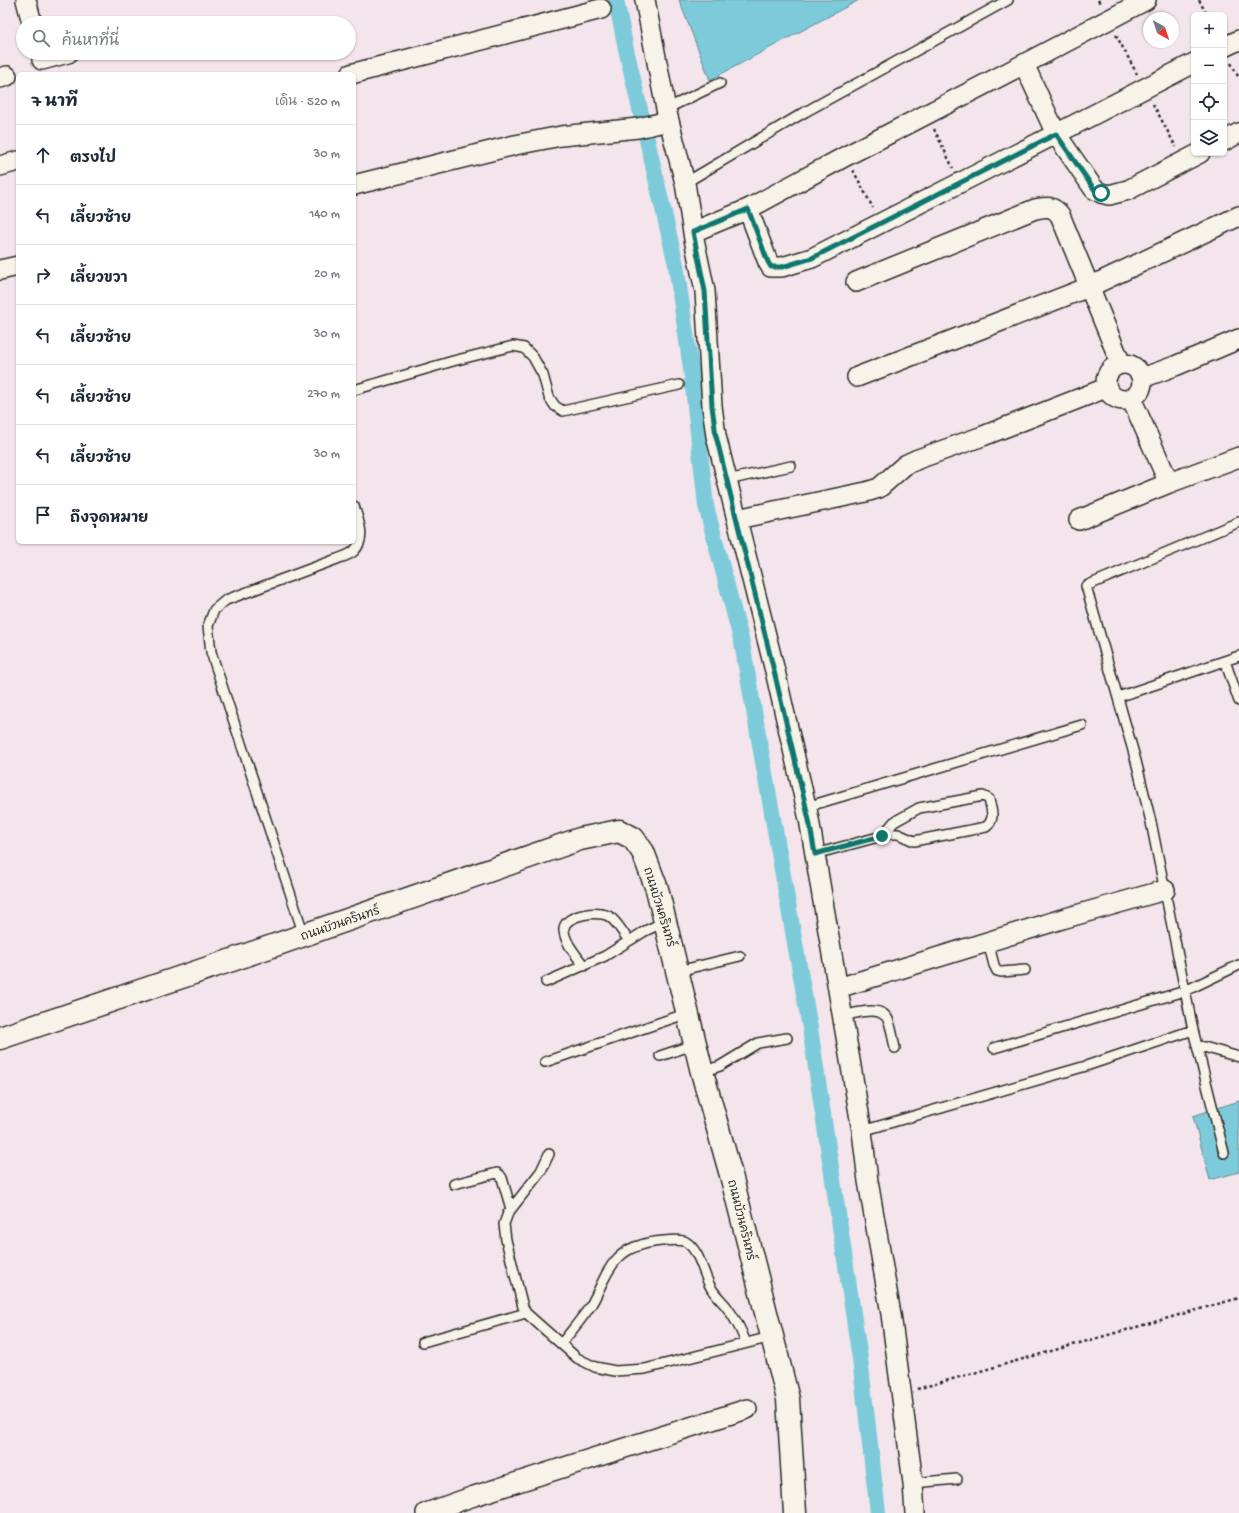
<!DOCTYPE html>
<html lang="th">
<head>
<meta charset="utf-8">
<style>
  :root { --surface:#fff; --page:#f6f6f7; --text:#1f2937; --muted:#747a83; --line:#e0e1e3 }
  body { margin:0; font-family:"Gochi Hand","Playpen Sans Thai",sans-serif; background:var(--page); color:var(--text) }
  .controls { position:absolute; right:12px; top:12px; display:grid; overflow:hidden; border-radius:6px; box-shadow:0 1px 3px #0004 }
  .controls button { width:36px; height:36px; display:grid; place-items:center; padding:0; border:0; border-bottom:1px solid var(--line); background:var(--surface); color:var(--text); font:20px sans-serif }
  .compass { position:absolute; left:1143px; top:12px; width:36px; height:36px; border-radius:50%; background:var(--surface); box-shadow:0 1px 3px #0004; rotate:140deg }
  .stop { position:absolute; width:12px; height:12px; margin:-9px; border:3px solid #0f766e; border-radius:50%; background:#fff }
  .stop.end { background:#0f766e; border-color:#fff; box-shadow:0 1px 4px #0008 }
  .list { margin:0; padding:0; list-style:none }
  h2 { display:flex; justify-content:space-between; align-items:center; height:52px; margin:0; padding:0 16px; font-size:17px }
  h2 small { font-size:13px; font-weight:400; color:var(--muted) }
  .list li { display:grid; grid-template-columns:26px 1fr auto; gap:12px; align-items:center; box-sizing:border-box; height:60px; padding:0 16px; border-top:1px solid var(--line) }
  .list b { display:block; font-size:15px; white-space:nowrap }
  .list em { font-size:13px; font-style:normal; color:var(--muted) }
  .icon { flex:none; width:22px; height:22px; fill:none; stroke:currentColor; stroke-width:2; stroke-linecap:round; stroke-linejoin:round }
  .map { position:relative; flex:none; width:1239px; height:1513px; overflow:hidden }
  .search { position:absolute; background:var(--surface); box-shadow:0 1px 3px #0004; left:16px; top:16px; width:340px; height:44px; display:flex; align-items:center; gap:10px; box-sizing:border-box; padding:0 14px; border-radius:22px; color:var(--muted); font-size:15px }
  .panel { position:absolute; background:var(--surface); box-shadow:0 1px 3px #0004; left:16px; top:72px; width:340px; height:472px; border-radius:6px }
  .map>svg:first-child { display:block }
  .water { fill:#7dcbda; stroke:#5c8b94 }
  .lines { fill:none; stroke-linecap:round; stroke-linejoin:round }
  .canal { stroke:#7dcbda; stroke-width:16 }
  .lane-casing { stroke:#2b2b2b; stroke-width:12 }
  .street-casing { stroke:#2b2b2b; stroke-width:22 }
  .secondary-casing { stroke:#2b2b2b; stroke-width:25 }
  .path { stroke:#2b2b2b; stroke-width:2.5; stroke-dasharray:3 3; stroke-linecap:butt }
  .lane { stroke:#f7f3e8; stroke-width:9 }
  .street { stroke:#f7f3e8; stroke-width:19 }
  .secondary { stroke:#f7f3e8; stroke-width:22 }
  .route { stroke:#0f766e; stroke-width:5 }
  .labels { text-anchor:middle; stroke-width:4; stroke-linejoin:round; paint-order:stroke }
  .street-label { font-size:12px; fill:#2b2b2b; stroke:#f7f3e8 }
</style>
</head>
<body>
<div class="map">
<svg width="1239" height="1513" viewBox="0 0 1239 1513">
  <rect width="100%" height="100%" fill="#f3e5eb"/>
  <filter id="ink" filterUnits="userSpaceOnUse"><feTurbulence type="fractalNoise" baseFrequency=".025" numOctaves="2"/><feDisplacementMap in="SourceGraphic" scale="8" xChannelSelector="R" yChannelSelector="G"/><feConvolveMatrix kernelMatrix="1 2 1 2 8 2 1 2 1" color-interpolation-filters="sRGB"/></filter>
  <g filter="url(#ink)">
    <path class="water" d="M679,0H859L710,80Z
      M1239,1101V1172L1210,1180L1193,1116Z"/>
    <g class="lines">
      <path class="canal" d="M616,0L626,49L676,265L691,369L706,506L742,643L810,1028L860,1359L878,1513"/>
      <defs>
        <path id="lane" d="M666,109L720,83
          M685,183L805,112L1008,0
          M354,390L453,361L513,346L524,348L533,357L543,375L549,397L555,406L563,411L679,385
          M727,480L791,466
          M1225,661L1239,701
          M1118,697L1239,656
          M806,807L1082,725
          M815,854L882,836L891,834H898L914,841L986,827C996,819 991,810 989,799L983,796L919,808L894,822L882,836
          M304,935L211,652L208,626L214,610L226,600L337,559C342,557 350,555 354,551C367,538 358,520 354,506
          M988,942L994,965L997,971L1001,972L1025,970
          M584,966C577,956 563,941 564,928C566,914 600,910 610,917C617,922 623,933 629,941
          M678,971L740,956
          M546,982L605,956L645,931L666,921
          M843,1016C857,1013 883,1004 889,1022C892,1030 893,1039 895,1048
          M1197,1045L1239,1057
          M994,1048L1185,991L1239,965
          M660,1056L696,1044
          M545,1062L688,1013
          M702,1072L720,1066L758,1043L787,1038
          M862,1131L1086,1066L1193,1030
          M1224,1153L1193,1030L1151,822L1136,761L1086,586L1239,522
          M549,1154L541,1171L508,1213L504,1224L506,1240L523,1307L526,1313L577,1358L595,1367L615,1371L645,1369L771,1337
          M454,1184L497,1173L500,1175L502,1178L511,1209
          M423,1342L526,1313
          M561,1344C571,1331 582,1319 591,1305C600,1290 605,1271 618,1258C624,1252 633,1247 641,1245C649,1242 680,1238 686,1242C699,1250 703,1272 709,1284C713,1293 720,1299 726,1306C735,1318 741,1329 746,1343
          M913,1483L957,1479"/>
        <path id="street" d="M26,0L32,23
          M645,0L666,109L685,183L694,239L705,291L712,406L716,436L775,671L809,819L862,1131L868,1181L891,1314L913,1483L915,1513
          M1146,0L1024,64L1056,134L1194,63
          M1224,47L1239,40
          M42,60L68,53
          M351,74L601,9
          M0,78L7,76
          M1224,141L1239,133
          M0,166L18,161
          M354,185L515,145L561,136L638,128L669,121
          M748,209L846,156L1024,64
          M693,232L748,209L768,262L771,267H782L812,258L1056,134L1094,189L1101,193L1109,195L1128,190L1200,153
          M0,270L18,266
          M856,282L1035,209C1046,207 1052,205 1060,215L1121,364
          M1106 382a18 18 0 1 1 36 0a18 18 0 1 1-36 0Z
          M857,377L1089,287L1239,216
          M1142,378L1175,366L1239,339
          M1131,398L1169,483
          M737,519L866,492L879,488L905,465L918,459L983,436L1106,388
          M1079,520L1169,483L1239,457
          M838,988L1062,919L1165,890
          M426,1513L474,1496L747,1409"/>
        <path id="secondary" d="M0,1038L235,959L580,839L619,831L633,838L643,852L657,889L702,1072L731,1175L788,1399L795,1513"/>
      </defs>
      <use href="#lane" class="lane-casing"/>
      <use href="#street" class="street-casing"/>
      <use href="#secondary" class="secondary-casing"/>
      <path class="path" d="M1098,0L1101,5
        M1199,0L1207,15
        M1116,35L1137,74
        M1231,63L1239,78
        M1153,104L1176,147
        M934,129L953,168
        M853,170L873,208
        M917,1389L1239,1298"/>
      <use href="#lane" class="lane"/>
      <use href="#street" class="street"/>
      <use href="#secondary" class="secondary"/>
    </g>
  </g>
  <g class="lines" filter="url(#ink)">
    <path class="route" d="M882,836L815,854L809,820L774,671L716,436L712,406L705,291L693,232L748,209L768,262L771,267H782L812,258L1056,134L1094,189L1101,193"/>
  </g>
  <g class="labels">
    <g class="street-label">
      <text transform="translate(660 907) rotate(73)" y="4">ถนนบัวนครินทร์</text>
      <text transform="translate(340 923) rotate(-19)" y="4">ถนนบัวนครินทร์</text>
      <text transform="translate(742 1220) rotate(76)" y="4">ถนนบัวนครินทร์</text>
    </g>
  </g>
</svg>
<div class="controls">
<button>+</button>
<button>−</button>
<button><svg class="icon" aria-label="locate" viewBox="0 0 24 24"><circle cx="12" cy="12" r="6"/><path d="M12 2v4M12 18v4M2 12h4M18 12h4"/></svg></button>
<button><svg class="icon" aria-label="layers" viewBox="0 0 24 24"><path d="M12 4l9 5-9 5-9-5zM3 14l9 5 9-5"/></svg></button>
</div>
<svg class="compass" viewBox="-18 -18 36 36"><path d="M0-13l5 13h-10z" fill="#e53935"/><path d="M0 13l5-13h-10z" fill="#747a83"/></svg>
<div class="stop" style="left:1101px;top:193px"></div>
<div class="stop end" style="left:882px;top:836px"></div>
<div class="search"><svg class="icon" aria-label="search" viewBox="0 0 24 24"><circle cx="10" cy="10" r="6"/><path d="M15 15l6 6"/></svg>ค้นหาที่นี่</div>
<section class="panel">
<h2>7 นาที<small>เดิน · 520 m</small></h2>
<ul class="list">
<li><svg class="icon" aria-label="ahead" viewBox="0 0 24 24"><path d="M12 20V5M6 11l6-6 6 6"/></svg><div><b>ตรงไป</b></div><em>30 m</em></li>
<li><svg class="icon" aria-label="left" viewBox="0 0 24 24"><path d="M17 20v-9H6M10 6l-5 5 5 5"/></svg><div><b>เลี้ยวซ้าย</b></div><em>140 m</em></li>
<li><svg class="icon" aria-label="right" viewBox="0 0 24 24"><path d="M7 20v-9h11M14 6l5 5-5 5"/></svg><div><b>เลี้ยวขวา</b></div><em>20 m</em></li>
<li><svg class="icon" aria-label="left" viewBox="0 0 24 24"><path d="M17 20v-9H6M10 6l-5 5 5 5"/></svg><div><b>เลี้ยวซ้าย</b></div><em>30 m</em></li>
<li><svg class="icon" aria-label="left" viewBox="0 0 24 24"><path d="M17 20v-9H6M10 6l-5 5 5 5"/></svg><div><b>เลี้ยวซ้าย</b></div><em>270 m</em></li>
<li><svg class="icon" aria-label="left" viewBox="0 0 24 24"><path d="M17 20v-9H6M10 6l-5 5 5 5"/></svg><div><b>เลี้ยวซ้าย</b></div><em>30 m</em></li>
<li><svg class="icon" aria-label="arrive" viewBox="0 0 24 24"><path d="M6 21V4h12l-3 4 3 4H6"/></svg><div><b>ถึงจุดหมาย</b></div></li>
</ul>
</section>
</div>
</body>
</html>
